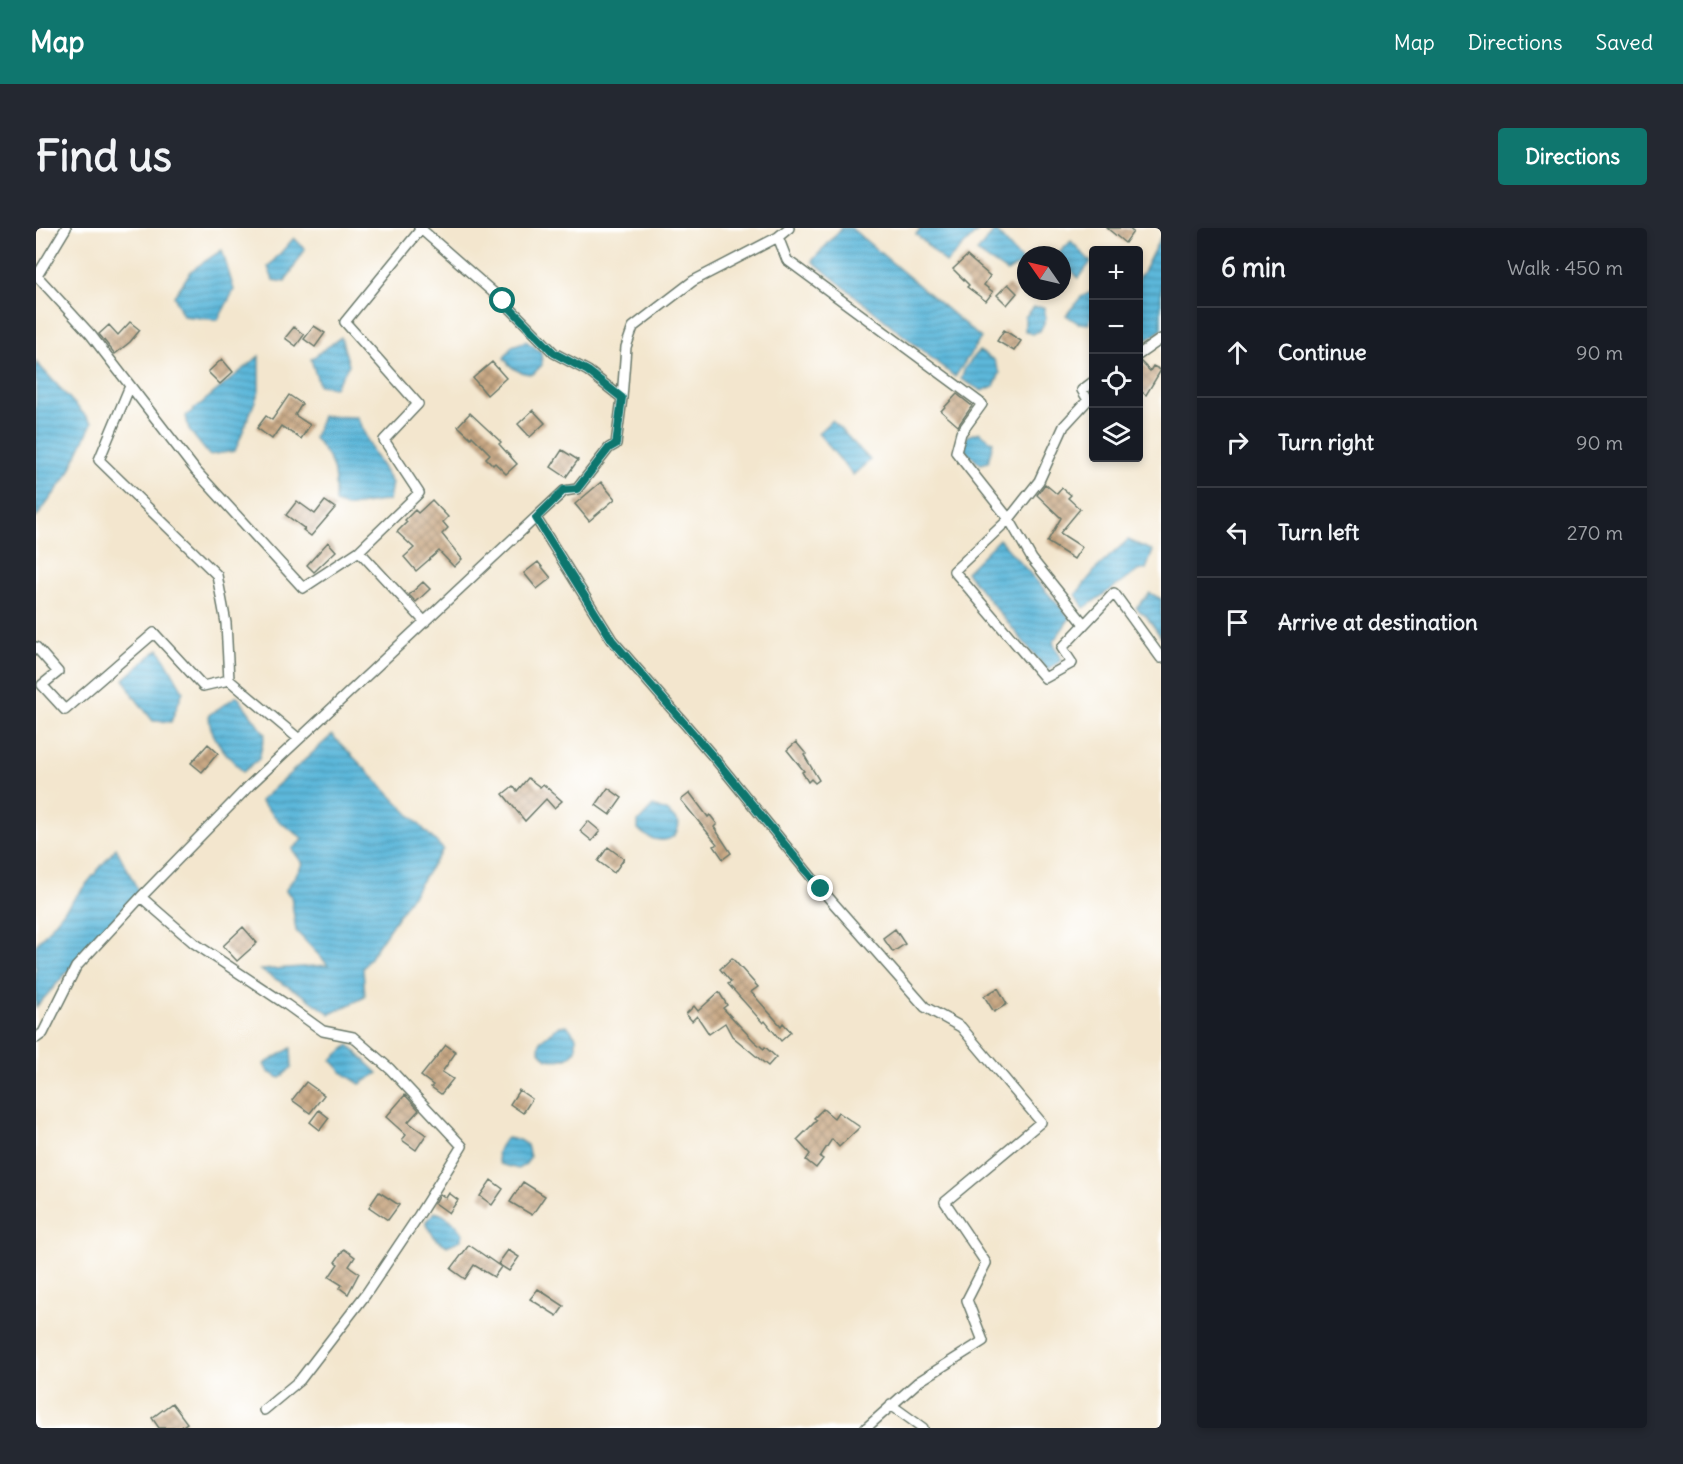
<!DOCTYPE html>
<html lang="en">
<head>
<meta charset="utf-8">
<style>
  :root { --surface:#171b24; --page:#242831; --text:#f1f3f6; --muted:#9ea1a6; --line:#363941; --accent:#0f766e }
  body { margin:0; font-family:Delius,sans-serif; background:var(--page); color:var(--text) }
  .controls { position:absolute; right:18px; top:18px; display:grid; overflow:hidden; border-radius:6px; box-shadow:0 3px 9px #0003 }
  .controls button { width:54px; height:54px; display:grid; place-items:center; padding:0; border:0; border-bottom:2px solid var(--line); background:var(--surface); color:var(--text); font:30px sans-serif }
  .compass { position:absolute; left:981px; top:18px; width:54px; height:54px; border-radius:50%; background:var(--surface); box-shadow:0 3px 9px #0003; rotate:304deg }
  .stop { position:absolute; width:18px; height:18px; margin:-14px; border:4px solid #0f766e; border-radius:50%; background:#fff }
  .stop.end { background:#0f766e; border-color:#fff; box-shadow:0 2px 6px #0008 }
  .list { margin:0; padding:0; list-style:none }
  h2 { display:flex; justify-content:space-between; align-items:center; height:78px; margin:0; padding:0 24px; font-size:26px }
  h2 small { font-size:20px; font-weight:400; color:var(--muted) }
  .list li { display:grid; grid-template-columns:39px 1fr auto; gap:18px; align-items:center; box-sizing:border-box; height:90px; padding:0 24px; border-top:2px solid var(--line) }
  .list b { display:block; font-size:22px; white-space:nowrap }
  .list em { font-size:20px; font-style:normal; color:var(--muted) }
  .icon { flex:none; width:33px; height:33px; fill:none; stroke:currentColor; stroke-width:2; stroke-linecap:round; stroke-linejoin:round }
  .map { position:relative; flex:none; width:1125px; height:1200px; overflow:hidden; border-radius:6px }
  header { display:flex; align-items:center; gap:36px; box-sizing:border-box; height:84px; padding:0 30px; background:var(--accent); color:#fff }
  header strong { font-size:28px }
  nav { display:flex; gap:33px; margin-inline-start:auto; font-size:21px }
  .intro { display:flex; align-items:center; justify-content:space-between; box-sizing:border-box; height:144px; padding:0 36px }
  h1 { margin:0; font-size:42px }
  .button { padding:15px 27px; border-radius:6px; background:var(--accent); color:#fff; font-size:21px; font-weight:700 }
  main { display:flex; gap:36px; padding:0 36px }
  aside { flex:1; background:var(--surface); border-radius:6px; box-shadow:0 3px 9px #0003 }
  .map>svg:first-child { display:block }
  .water { fill:url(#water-rules); stroke:#3e7a87; stroke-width:1.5 }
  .building { fill:url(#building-cross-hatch) }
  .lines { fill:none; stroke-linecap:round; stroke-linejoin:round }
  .minor-casing { stroke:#69786a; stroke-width:12 }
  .minor { stroke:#fff; stroke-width:9 }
  .route { stroke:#0f766e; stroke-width:8 }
</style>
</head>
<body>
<header>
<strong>Map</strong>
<nav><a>Map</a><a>Directions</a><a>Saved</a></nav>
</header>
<div class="intro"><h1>Find us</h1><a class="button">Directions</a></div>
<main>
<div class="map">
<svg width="1125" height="1200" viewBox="0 0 1125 1200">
  <defs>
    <pattern id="water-rules" width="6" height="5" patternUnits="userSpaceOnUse" patternTransform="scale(1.5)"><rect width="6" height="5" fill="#5cb7da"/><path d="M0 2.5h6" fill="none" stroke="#4b96b2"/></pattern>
    <pattern id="building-cross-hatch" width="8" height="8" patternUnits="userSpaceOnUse" patternTransform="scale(1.5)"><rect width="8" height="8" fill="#c9a985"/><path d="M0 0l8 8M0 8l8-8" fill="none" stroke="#a38b6e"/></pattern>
  </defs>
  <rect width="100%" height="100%" fill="#fff"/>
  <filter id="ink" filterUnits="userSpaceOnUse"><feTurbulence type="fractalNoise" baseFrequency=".0167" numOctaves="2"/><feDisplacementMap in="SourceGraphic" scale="12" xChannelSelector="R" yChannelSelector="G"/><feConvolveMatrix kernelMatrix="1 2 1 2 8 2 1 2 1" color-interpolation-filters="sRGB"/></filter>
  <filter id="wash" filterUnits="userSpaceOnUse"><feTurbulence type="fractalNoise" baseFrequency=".008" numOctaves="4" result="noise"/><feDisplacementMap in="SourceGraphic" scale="24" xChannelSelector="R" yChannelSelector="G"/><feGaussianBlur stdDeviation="1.35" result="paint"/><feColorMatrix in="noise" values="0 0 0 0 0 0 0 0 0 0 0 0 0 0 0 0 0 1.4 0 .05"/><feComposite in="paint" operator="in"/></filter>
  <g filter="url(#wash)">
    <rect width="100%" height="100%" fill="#f3e6ce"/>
    <path class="water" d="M806,0H815L945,110L919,149L776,33Z
      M885,0H945L910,35L880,6Z
      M959,2L987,34L971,44L941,24Z
      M1125,8V102L1110,112L1103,106V48L1106,46Z
      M258,10L269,21L249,54L237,52L232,39Z
      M1035,13L1055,34L1042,50L1026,30V27L1022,26Z
      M186,22L198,62L182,92L147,88L138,68L156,42Z
      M1057,63V85L1053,96L1042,95L1030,87L1045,69Z
      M998,79H1008L1010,91L1004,103L996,106L989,103V89Z
      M305,109L313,137L299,159L283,157L275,131Z
      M490,113L505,124L506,137L497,146C485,146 475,141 468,130L476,118Z
      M943,123L958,132L964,145L958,158L946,163L925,151L929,140Z
      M223,128V163L199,223L173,227L153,202L150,188Z
      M0,134L56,195L31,248L0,290Z
      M286,188L321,189L338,226L356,255L353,272L310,279L299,275C300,242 299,235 278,210Z
      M796,192L834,232L817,247L782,205Z
      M943,204L957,214L952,234L944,236L927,221L931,208Z
      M963,311L1034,390L1017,414L1026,432L1011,442L930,344Z
      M1092,312L1117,323L1110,341L1102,343L1048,380L1040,366L1061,340Z
      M1114,365L1125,371V409L1111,389L1100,380Z
      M123,421L147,463L135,494L117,493L96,466L88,451Z
      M201,468L229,506L223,531L207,544C192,527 173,511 173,487Z
      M296,507L407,621L327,740L329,769L294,786L267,767L224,742L292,737L260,703L255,668L249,663L267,636L256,621L268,611L245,595L224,573Z
      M617,578L632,584L643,595C641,619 614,615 602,601V594Z
      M80,620L103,664L0,779V717Z
      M531,797L540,809V822C533,832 523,833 511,831L503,822L504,813L524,798Z
      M313,817L342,845L324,856L307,845L295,832Z
      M255,820L256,839L244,850L232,844L228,836Z
      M471,910L483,912L491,917L494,929L490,936L482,941L464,936C458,926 462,918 471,910Z
      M399,984C409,986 422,996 427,1006L425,1012L411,1018L400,1011L390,997V993Z"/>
    <g id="blocks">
      <path class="building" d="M1071,0H1092L1097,4L1089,15Z
        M931,28L954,48L948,57L957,64L950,73L931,59L933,57L917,41Z
        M972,56L981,65L971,77L961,67Z
        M94,94L104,102L94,114L79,126L63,106L73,97L82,107Z
        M278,98L289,105L279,119L268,111Z
        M258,99L268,107L260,118L249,110Z
        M968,102L985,113L978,123L961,113Z
        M186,131L197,144L184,156L172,144Z
        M1104,133L1114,143L1117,138L1125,142L1110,167L1102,161Z
        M456,134L470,150L451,167L437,150Z
        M921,166L936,178L922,198L905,183Z
        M253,167L266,176L259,187L274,197L265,211L245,198L236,211L221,200L230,188L236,192Z
        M497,182L509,195L494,209L482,196Z
        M434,185L465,214L463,216L481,236L470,246L459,235L457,237L450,230L454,226L436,208L435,210L422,198Z
        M526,222L542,232L530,249L515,239Z
        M565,254L579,271L553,293L539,276Z
        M1009,256L1021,266L1026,260L1035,267L1032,270L1044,281L1024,305L1046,319L1038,331L1011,314L1025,290L1001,267Z
        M396,272L412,289L407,294L412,300L406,306L426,331L418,339L403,323L380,343L368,329L378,320L361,304L371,294L369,292L379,282L382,285Z
        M261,273L279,286L289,273L299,280L275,308L267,302L269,301L250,287Z
        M292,314L300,323L278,344L271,337Z
        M502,334L515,350L501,361L488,345Z
        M387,354L394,361L380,374L373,367Z
        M760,514L770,526L768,527L783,552L779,555L775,551L772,554L766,544L768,543L751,522Z
        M172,516L182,525L166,544L155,535Z
        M492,550L504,559L507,556L526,573L518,580L510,571L489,593L467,566L477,558L481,563Z
        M572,560L586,570L574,587L560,577Z
        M654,565L672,589L674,587L681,596L678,599L695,625L687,631L678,618L681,616L645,572Z
        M552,593L564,603L556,613L544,603Z
        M572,619L588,631L578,645L562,633Z
        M207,699L221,715L201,733L187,718Z
        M859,701L869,716L857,724L847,710Z
        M696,730L722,759L715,764L745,798L747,795L755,804L745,813L729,793L727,795L692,756L695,754L684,741Z
        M962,760L971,776L958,784L948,768Z
        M683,764L691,777L687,780L718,813L728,821L729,819L740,829L732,838L696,808L689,795L673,806L661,788L656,793L650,786L658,778L662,783Z
        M410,817L420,824L406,844L417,851L405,866L395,859L397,857L385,848Z
        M270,854L288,867L274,885L256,872Z
        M483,862L496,871L487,885L474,876Z
        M369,867L383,882L372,894L390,907L380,922L366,912L370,907L350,889Z
        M787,881L798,890L802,884L824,899L803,919L796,911L784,929L787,931L780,940L770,932L774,926L761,912L781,892L778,890Z
        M283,882L293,890L284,902L274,894Z
        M455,952L467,961L456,977L444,968Z
        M487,954L509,968L496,987L474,974Z
        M343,964L363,977L352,992L333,979Z
        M413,965L422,972L413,985L399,975L404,966L410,970Z
        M433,1017L465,1039L458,1049L438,1037L429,1051L415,1041Z
        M308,1021L319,1029L313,1038L323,1045L312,1066L304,1060L306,1057L293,1049L302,1036L299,1034Z
        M472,1022L483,1029L473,1043L462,1036Z
        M502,1061L528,1078L521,1088L494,1071Z
        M136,1175L151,1195L144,1200H123L116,1190Z"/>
    </g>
  </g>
  <g filter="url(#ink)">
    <use href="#blocks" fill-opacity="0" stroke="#69786a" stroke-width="1.5"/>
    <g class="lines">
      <defs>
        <path id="minor" d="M30,0L1,48L55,107L160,243L267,360L323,323L383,265L348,212L382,176L309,94L385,1L383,0
          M385,1L467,73L518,125L552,143L586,170
          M742,9L751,32L946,176L925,205L920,224L973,291L918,343L1009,450L1036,435L1026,420L1078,365L1125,430
          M1102,127L1125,111
          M500,290L576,412L675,526L785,661L889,779L925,799L1005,894L909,974L950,1035L931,1072L947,1113L882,1154L830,1200
          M323,323L389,394
          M1048,396L996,331L973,291L1003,253L1028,198L1052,172L1046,162L1058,153
          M0,419L22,444L6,457L29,482L118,405L167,458L193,452L190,395L181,347L63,232L94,158
          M193,452L263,511
          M105,669L158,715L251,777L287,803L317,809L354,841L426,918L383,987L330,1066L264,1152L228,1182
          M0,810L7,805L40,739L105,669L214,557L528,263L541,261L573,220L580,216L586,170L590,119L597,99L657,53L742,9L753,0
          M855,1177L887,1200"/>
      </defs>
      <use href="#minor" class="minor-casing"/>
      <use href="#minor" class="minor"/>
    </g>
  </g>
  <g class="lines" filter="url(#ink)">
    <path class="route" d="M467,73L518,125L552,143L586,170L580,216L573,220L541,261L528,262L500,290L576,412L675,526L785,661"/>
  </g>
</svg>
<div class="controls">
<button>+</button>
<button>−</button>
<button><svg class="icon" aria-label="locate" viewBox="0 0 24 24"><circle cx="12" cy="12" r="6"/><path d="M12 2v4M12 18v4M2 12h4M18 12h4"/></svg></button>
<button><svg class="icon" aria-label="layers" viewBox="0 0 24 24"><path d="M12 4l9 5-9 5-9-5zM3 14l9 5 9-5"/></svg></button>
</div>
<svg class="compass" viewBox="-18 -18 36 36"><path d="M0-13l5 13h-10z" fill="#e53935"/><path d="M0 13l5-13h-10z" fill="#9ea1a6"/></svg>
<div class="stop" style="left:467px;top:73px"></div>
<div class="stop end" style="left:785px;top:661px"></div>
</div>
<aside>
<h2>6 min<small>Walk · 450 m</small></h2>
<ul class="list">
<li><svg class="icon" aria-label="ahead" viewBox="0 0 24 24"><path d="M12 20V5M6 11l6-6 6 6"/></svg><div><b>Continue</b></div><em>90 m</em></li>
<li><svg class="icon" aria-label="right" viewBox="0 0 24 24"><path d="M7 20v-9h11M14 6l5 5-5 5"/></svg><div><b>Turn right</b></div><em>90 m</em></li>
<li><svg class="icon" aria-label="left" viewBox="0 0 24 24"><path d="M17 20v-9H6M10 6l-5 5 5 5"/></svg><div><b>Turn left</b></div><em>270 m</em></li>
<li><svg class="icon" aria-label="arrive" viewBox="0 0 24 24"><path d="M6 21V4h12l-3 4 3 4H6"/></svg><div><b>Arrive at destination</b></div></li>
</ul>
</aside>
</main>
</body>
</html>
